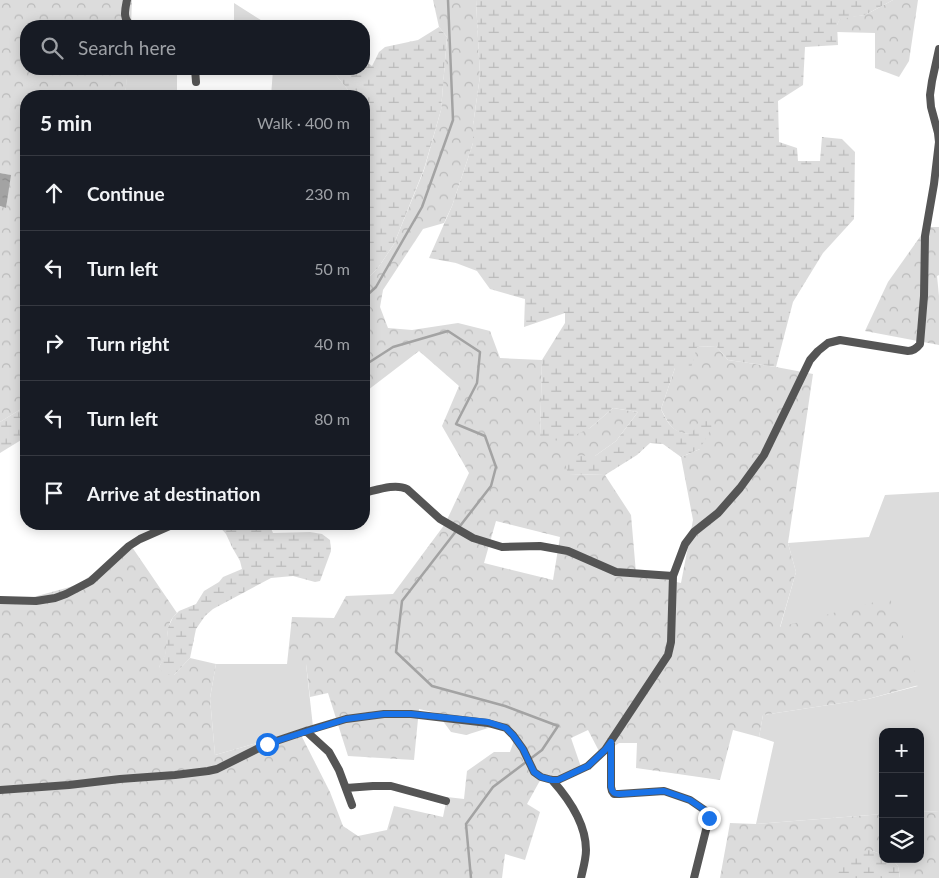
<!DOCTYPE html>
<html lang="en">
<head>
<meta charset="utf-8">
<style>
  :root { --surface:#171b24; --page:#242831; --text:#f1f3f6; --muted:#9ea1a6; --line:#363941 }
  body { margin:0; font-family:Lato,sans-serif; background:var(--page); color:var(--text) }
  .controls { position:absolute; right:15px; bottom:15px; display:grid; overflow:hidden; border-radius:10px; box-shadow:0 2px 12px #0003 }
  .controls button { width:45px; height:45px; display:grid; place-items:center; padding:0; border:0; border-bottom:1px solid var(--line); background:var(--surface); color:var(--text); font:25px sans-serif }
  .stop { position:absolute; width:15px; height:15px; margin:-11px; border:4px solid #1a73e8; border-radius:50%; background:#fff }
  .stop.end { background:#1a73e8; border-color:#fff; box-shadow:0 1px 5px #0008 }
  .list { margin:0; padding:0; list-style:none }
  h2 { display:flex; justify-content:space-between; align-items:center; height:65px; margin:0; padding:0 20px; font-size:21px }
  h2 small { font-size:16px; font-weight:400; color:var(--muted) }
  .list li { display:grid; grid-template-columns:32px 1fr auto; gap:15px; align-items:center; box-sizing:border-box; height:75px; padding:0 20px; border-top:1px solid var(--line) }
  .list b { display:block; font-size:19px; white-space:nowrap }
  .list em { font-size:16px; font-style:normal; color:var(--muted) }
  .icon { flex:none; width:28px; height:28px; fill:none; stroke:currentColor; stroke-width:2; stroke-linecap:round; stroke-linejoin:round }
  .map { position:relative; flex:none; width:939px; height:878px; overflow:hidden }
  .search { position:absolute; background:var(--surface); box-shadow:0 2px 12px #0003; left:20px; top:20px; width:350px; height:55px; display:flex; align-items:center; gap:12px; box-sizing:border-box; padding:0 18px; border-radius:20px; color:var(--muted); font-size:19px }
  .panel { position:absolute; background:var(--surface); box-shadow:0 2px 12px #0003; left:20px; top:90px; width:350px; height:440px; border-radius:20px }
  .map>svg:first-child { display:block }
  .green { fill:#dcdcdc }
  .forest { fill:url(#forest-crowns); fill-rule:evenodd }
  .wetland { fill:url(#wetland-marsh) }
  .water { fill:url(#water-ripples) }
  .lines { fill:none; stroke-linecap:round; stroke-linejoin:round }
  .stream { stroke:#a3a3a3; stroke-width:2.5 }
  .minor { stroke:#555; stroke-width:8 }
  .route { stroke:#1a73e8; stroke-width:6 }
</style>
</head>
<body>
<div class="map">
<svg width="939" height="878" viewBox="0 0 939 878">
  <defs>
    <pattern id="forest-crowns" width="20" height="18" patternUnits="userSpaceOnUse" patternTransform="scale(1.25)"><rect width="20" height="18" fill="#dcdcdc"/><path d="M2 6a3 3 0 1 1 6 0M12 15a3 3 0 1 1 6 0" fill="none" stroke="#bbb"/></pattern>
    <pattern id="wetland-marsh" width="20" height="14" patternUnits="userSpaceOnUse" patternTransform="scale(1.25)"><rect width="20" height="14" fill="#dcdcdc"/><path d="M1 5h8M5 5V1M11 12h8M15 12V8" fill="none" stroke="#bbb"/></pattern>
    <pattern id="water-ripples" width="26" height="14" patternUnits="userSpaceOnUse" patternTransform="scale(1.25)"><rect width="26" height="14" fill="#a3a3a3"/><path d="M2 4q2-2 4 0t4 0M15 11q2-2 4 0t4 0" fill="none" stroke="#8b8b8b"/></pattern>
  </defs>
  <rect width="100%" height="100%" fill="#fff"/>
  <path class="green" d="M234,3L264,22V26H234Z
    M257,69H323L335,74L353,96H271L273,70Z
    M127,75H177V96H125Z
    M939,492V811L920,812V732H883V814L756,824L774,742L759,737L763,715L868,699L918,686L780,628L796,572L788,543L869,537L885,495Z
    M216,664H306L313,727L215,755L210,698Z"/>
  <path class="forest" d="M0,0H132L131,26H26V69H128L125,96H26V406L0,422V206L6,208L10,175L0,173Z
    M433,0H476L480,76L473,125V143L452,206L444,223L423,229L383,290L380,307L388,328L412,330L458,323L490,331L500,358L542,360L540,439L590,428L613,408L638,412L616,441L595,456H564L569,474L605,475L631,515L636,573L681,583L693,520L681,457L700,449L690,434C672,433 669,424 661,409L675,368L697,347L716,346L728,360L776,367L813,374L788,543L796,572L780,627L890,598L919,685L868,699L763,715L759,737L733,730L720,780L636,768L637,743H619L601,755L588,730L571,738L582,770L564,779L543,775L527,804L540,812L525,860L505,854L502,878H0V597L30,598L77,585L132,547L177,613C164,624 169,641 165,656C163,660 161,664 159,667L174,675L190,658L216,664L210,698L215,755L299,731L330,792L343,826L358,836L387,830L394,806L443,817L447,797L464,799L467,771L494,752H510L516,735L501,724L466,735L451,732L437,713L419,709L414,760L348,756L328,693L310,697L306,664H287L292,617L334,618L346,596L393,594L445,524L469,473L442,426L459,386L419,351L368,390L364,388V282L378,268L394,244L424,170L441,110L447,37L439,27ZM496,521L560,537L553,580L484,563Z
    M893,0H918L909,61L899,77L875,68V33L837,32V25L840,18L865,15Z
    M927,227H939V275L937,276L939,296V345L865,331L888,282Z
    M939,811V878H900L898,866L892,859H920V812Z
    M883,814V855L870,850L838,872V878H720L730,823L756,824Z"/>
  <path class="wetland" d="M476,0H893L865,15L840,19L837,25L838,45L805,47L803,85L778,101L779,142L797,148L798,161H820L822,137L842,139L855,152L854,219L823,253L793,302L776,367L728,360L716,346L697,347L691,368H675L661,409C668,424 673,433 691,434L702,417L714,423L700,449L681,457L663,444L650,443L637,455L605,475L568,474L563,455L595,456L616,441L638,412L613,408L590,428L563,441L540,439L542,360L565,323V313L524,327L525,299L490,289L477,271L456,263L429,258L452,206L473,143V125L480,76Z
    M439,27L447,37L441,110L424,169L394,244L378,268L364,282V96H353L335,74L323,69H364V60L372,66L379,52L385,47L418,40Z
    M26,406V437L0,453V422Z
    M217,524H269L273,533L310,532L322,534L330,540L331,551L320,581L315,582L293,576L271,578L213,609L205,616L196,629L190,658L174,675H164L159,667L165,655L168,628L173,617L179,611L196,604L204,591L219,582L223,577L242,569L240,561L232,547L226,534Z
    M870,850L883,855V859H892L898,866L900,878H838V872L844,858L861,851Z"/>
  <path class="water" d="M0,173L11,175L6,208L0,206Z"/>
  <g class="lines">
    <path class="stream" d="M364,298L376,287L422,207L453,120L448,0
      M364,365H365L393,347L448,331L480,352L477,383L456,424L485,436L496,467L491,486L402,601L396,652L432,686L505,706L558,726L542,750L493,787L466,824L471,878"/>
    <path class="minor" d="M127,0C125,10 122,19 132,26
      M195,69L196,82
      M364,493C377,490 395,483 407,489L440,519L473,538L502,547L540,546L568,551L616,572L673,576
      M0,600L36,601L55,598L66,594L91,581L129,546L140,539L174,524
      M306,731L329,752L339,770L352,805
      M611,741V787L612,791L614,794H619L664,791L690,800L706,811L709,818L694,878
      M552,780C569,799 586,824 586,850C586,859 583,869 581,878
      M346,788L373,786H391L446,801
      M0,790L69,785L120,779L175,775L208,771L217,769L267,744L306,731L346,719L384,714H411L488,723L506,728L513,735L523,749L534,772L541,777L552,780H558L588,766L605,750L668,655L671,642L673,576L685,544L694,532L718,513L740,488L764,455L810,360L818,351L828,343L840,340L908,351C913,351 917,348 920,344L924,296L925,236L934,184L939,142L938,133L931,107L930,95L932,81L939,49"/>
  </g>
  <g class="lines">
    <path class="route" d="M267,744L346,719L384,714H411L488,722L506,728L513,735L523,749L534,772L541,777L552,780H558L588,766L605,750L611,742V787C612,792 614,794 619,794L664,791L690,800L706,811L709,818"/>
  </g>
</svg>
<div class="controls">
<button>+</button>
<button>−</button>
<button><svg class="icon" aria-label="layers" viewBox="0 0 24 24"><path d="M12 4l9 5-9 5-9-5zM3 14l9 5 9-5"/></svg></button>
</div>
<div class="stop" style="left:267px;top:744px"></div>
<div class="stop end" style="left:709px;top:818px"></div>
<div class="search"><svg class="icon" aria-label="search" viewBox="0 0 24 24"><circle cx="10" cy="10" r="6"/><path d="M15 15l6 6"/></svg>Search here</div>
<section class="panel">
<h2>5 min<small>Walk · 400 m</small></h2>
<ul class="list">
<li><svg class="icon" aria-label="ahead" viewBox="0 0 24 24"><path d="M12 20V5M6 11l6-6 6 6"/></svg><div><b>Continue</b></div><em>230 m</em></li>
<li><svg class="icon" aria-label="left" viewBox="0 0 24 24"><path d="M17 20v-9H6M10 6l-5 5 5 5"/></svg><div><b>Turn left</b></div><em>50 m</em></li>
<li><svg class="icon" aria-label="right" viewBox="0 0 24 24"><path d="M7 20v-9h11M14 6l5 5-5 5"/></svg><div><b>Turn right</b></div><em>40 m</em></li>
<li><svg class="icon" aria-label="left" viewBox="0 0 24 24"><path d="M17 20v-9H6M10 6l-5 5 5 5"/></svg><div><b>Turn left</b></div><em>80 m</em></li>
<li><svg class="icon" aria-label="arrive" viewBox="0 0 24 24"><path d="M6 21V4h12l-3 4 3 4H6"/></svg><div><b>Arrive at destination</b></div></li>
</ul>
</section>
</div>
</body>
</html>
